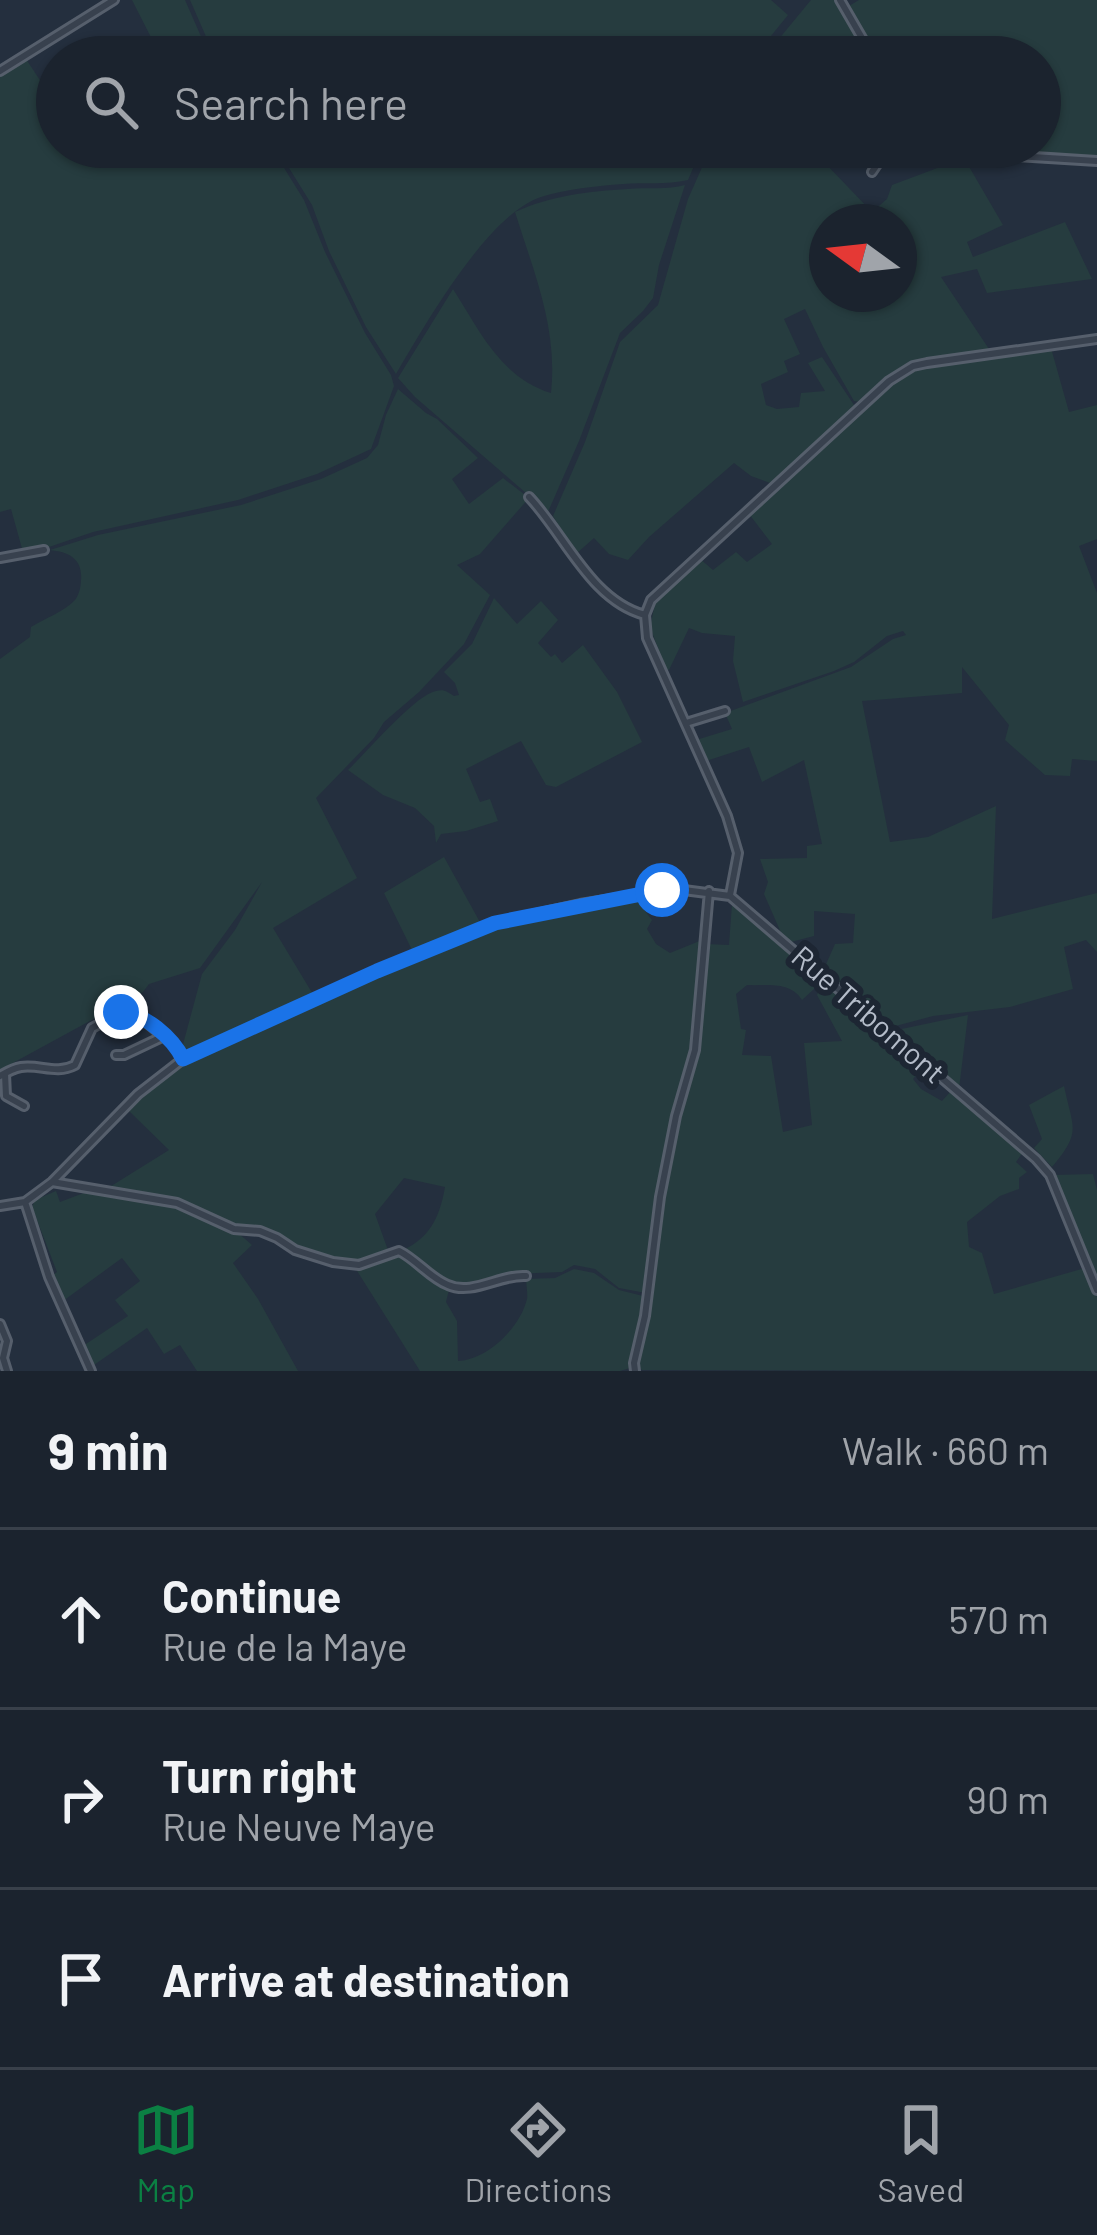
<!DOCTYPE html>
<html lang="en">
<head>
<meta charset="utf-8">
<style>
  :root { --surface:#1b232e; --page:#282f3a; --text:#f1f3f6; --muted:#a0a4aa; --line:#39404a; --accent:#0b8043 }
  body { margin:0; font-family:Barlow,sans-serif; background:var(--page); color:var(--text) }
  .compass { position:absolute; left:809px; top:204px; width:108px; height:108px; border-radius:50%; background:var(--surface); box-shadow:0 3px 9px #0004; rotate:285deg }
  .stop { position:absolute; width:36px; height:36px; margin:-27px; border:9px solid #1a73e8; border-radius:50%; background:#fff }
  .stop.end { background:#1a73e8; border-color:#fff; box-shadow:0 3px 12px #0008 }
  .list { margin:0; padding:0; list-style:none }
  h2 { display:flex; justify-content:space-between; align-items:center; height:156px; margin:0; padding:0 48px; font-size:51px }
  h2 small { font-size:39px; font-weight:400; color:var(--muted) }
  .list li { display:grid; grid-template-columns:78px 1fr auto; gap:36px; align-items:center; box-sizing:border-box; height:180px; padding:0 48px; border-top:3px solid var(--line) }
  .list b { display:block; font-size:45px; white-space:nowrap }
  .list p { margin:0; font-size:39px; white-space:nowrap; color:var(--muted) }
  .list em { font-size:39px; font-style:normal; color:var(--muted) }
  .icon { flex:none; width:66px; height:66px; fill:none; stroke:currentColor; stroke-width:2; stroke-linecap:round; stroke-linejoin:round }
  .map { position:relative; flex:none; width:1097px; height:1371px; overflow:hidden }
  .search { position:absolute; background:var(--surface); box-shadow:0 3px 9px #0004; left:36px; right:36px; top:36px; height:132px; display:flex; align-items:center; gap:30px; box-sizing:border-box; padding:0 42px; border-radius:66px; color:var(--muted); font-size:45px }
  .sheet { height:696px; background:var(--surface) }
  nav { display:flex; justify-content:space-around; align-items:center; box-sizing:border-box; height:168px; border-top:3px solid var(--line); background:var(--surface); font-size:33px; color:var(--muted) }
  nav a { display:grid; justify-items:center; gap:6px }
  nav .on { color:var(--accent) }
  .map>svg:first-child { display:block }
  .green { fill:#263c3f; fill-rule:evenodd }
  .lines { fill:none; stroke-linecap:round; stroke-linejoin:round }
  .minor-casing { stroke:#565f6c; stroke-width:12 }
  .minor { stroke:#38414e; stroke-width:6 }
  .route { stroke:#1a73e8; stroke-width:15 }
  .labels { text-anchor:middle; stroke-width:12; stroke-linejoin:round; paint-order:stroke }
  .street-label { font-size:30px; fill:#b4bcc9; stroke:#1d2633 }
</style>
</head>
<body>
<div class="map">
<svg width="1097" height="1371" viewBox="0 0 1097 1371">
  <rect width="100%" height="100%" fill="#242f3e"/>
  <path class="green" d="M132,0H185L210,57H161Z
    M190,0H771L788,15L754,57H215Z
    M811,0H835L870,57H764Z
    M859,0H1097V158L1029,154L973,147H1040V57H876L849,6Z
    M26,59L57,106V147H271L304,200L325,252L365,333L391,375L394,386L371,449L317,474L238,500L93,532L49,547L23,552L11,509L0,512V74Z
    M276,147H702L688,180C666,185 645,182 623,184C597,186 565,189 541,197C487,215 425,325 396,374L366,327L329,251L312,205Z
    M711,147H832L823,161L872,212L887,199L892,185L964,158L1003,225L967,242L973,257L1065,222L1092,279L987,293L977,269L941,277L991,352C927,360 910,356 861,402L854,401L823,347L805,309L784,319L800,354L784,361L788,372L761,384L766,405L777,409L799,407L801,393L825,391L808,363L822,357L856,408L894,380L920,368L1051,348L1069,412L1097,405V539L1079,546L1097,593V761L1072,759L1070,776L1045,775L1005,740L1009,725L962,667V693L862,701L890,842L928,837L996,806L992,919L1097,893V952L1086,940L1064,947L1073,989L1010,1007L933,1016L888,1028L823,971L835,944L853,943L855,914L814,911V936L791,942L782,935L764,894L768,882L760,859L807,858V846L822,844L804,760L762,782L749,747L706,761L696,740L732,729L725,713L851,667L893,639L906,635L903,631L887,636L854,662L834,671L743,702L733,661L735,636L702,633L689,628L669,670L666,669L650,627L655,604L699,558L713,570L736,552L747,562L772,544L749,514L778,486L751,476L734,463L649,537L628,560L609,554L594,538L576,554L553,516L585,442L620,342L658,305L688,199ZM827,222H899V294H827Z
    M685,185L659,265L653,298L643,311L620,333L579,441L548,512L415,397L398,378L453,289C480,331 500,377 551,393C558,328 534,273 515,212C550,196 589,191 628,189C647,187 668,190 685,185Z
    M398,389L426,413L437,419L478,458L452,479L469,504L503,478L529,498L480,554L457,565L490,595L464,644L419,692L384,722L374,738L316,798L357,878L273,928L314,996L185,1052L182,1048L202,974L235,930L262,882L200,968L149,984L143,992L0,1070V659L30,637L31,627C44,619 65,611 75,600C79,595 81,586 81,580C83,559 69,552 50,550L98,535L241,505L321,479L367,458L378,445L386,415Z
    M494,598L517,624L541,601L558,620L538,643L551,657L555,654L562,663L583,645L617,692L642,742L556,787L546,785L521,741L466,769L480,802L490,799L498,821L466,831L441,834L436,843L434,826L415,808L383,795L348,770C366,753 415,695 436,691C445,689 447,692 454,696L459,695L455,683L444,672L472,644Z
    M444,857L481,924L413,952L384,893Z
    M634,897L652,920L647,929L656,944L670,953L702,940L694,1044L675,1113L646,1293L619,1288L595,1269L574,1265L562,1272L511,1274L479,1284L455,1285L413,1258L450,1286L446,1302L457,1321L458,1361C487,1360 520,1328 527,1299C528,1296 526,1282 526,1279L555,1278L574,1269L594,1273L619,1290L647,1297L630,1368L620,1371H420L354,1266C406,1251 435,1246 445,1187L404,1178L375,1214L389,1253L354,1261L333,1260L291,1244L264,1228L230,1225L181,1200L108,1188L169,1150L128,1110L186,1061L483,930L514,921Z
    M732,904L818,976L814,989L802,1000C790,981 767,986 747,985L736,994L741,1029L746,1030L742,1055L771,1056L783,1132L812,1125L804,1043L842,1041L817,995L823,983L923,1067L913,1079L921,1089L942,1101L951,1091L1023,1152L1016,1162L1027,1172L1019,1178V1189L1000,1196L967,1222L969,1247L982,1253L994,1294L1085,1268L1097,1297V1371L642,1370L636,1365L652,1299L662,1202L676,1127L698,1047L706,944L729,945Z
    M968,1015L959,1089L892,1031Z
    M1064,1086C1073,1129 1082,1131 1052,1167L1034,1148L1042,1139L1029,1105Z
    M1093,1174L1097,1190V1282L1053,1175Z
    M56,1191L60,1202L89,1191L180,1205L237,1232L252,1245L233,1263L258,1299L298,1371H197L180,1345L164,1354L147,1328L94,1365L83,1346L128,1316L115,1300L140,1281L122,1258L63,1301L53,1275L57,1272L32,1207L35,1200Z"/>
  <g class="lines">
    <defs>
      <path id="minor" d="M840,0L873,57
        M0,71L114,0
        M960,147L1002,155L1097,161
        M872,172L889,147
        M529,497C565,535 591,601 645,615
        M0,558L44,550
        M686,723L725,711
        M730,895L738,853L727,816L647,638L645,615L651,600L889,381L913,366L927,363L1097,339
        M116,1055H124L164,1036
        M5,1074L6,1096L24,1106
        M0,1076C5,1073 15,1068 21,1067C40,1064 56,1075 75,1065L92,1028L121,1012L135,1013L173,1044L183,1059
        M52,1182L177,1203L234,1229L260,1231L277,1238L295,1250L333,1262L359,1265L399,1251C417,1260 430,1278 448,1285C472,1296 501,1274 526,1276
        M25,1202L49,1277L91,1371
        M0,1206L25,1202L52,1182L138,1094L183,1059L377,971L495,923L580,904L676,889L730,896L1036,1159L1050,1175L1097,1290
        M0,1324L7,1341L3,1358L7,1371
        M635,1371L634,1363L645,1316L660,1197L676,1116L695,1050L709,891"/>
    </defs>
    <use href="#minor" class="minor-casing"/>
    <use href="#minor" class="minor"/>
  </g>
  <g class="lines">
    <path class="route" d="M121,1012C144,1013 173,1038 183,1059L377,971L495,923L662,890"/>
  </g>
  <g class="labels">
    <g class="street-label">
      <text transform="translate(868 1015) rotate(41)" y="10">Rue Tribomont</text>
    </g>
  </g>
</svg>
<svg class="compass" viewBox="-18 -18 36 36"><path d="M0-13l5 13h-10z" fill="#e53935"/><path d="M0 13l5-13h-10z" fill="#a0a4aa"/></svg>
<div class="stop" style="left:662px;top:890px"></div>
<div class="stop end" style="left:121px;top:1012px"></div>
<div class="search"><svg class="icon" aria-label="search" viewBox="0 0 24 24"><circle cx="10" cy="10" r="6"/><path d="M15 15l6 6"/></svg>Search here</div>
</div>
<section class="sheet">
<h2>9 min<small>Walk · 660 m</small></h2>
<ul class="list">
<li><svg class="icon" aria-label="ahead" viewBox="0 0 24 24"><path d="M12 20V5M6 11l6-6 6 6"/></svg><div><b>Continue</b><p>Rue de la Maye</p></div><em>570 m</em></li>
<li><svg class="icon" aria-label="right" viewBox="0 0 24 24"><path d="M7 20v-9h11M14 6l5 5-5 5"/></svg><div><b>Turn right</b><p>Rue Neuve Maye</p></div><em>90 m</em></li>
<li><svg class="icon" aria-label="arrive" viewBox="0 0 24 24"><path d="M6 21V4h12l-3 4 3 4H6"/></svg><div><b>Arrive at destination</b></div></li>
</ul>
</section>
<nav>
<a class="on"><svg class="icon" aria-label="map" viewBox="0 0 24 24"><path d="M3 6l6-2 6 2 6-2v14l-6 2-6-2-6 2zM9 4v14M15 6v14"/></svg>Map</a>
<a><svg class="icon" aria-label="directions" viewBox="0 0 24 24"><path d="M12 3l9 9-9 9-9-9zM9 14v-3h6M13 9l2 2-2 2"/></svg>Directions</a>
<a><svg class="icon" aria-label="saved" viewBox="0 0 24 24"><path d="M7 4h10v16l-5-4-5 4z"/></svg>Saved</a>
</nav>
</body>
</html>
